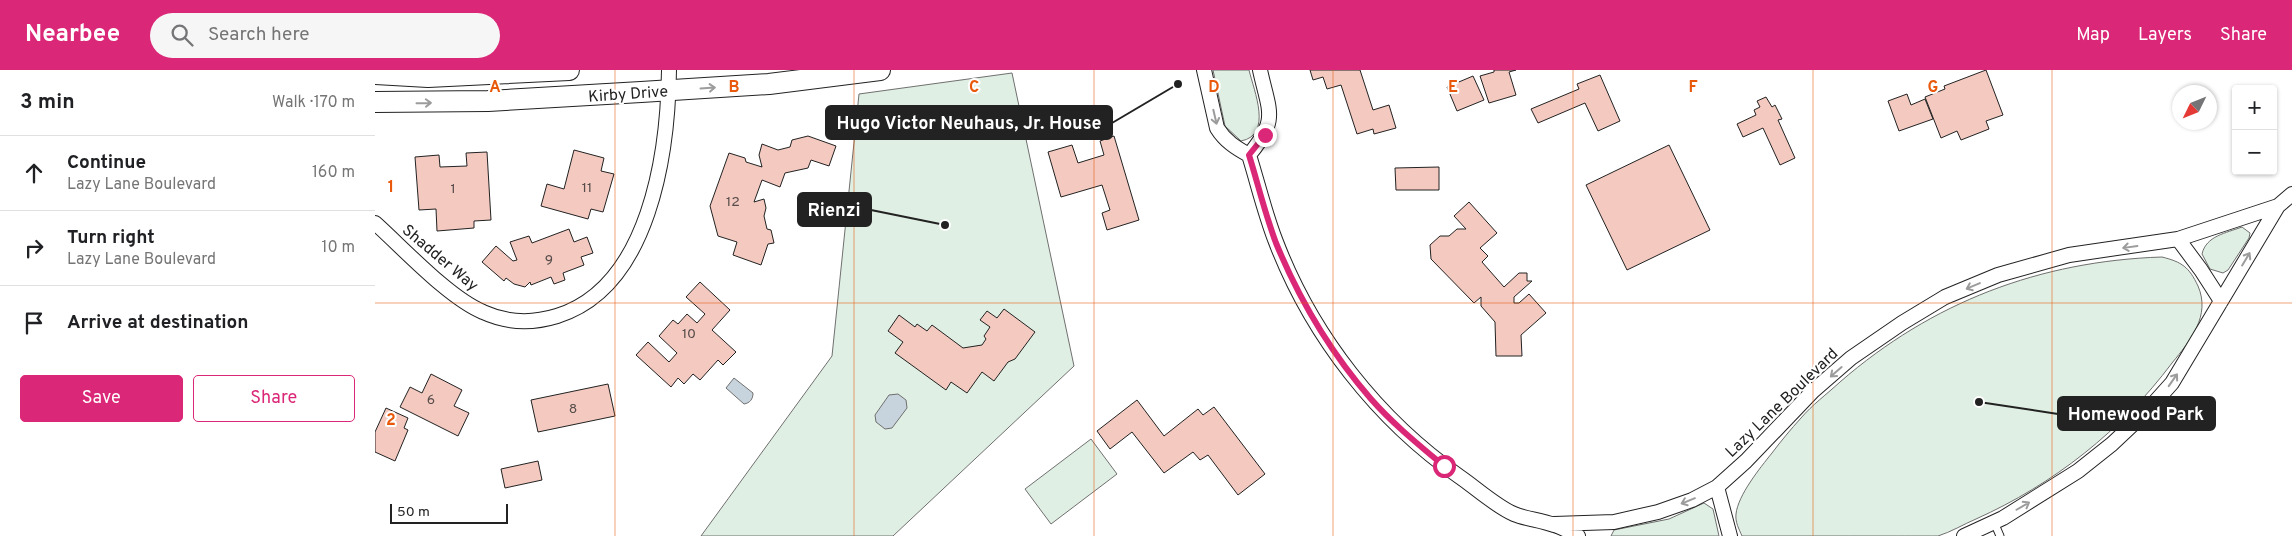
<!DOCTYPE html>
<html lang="en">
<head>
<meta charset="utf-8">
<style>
  :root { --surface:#fff; --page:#f6f6f6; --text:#202124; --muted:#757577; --line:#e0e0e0; --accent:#db2777 }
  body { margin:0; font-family:Overpass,sans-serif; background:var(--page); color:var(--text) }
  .controls { position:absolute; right:15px; top:15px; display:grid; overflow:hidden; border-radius:5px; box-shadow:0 1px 4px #0004 }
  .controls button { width:45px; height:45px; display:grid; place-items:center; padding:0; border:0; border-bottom:1px solid var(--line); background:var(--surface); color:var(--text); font:25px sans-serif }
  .compass { position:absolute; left:1797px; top:15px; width:45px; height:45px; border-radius:50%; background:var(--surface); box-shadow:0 1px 4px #0004; rotate:227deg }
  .scale { position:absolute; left:15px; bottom:12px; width:118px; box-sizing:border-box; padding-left:5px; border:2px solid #222; border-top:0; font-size:14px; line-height:18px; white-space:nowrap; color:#222; -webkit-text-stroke:4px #fff; paint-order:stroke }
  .stop { position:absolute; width:15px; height:15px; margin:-11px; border:4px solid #db2777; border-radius:50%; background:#fff }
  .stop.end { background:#db2777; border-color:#fff; box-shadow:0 1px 5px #0008 }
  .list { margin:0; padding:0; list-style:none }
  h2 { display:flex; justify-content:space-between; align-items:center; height:65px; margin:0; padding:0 20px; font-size:21px }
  h2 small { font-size:16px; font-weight:400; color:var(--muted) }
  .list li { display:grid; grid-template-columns:32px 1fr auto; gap:15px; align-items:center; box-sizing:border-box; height:75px; padding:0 20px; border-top:1px solid var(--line) }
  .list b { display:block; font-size:19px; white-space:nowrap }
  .list p { margin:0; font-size:16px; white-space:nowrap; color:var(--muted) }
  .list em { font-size:16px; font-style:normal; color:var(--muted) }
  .actions { display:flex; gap:10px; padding:15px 20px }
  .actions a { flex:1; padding:11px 0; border:1px solid var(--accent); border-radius:5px; text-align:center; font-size:18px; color:var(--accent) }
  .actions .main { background:var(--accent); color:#fff }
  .icon { flex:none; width:28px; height:28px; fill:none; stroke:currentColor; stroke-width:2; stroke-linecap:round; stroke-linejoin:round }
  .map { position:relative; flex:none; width:1917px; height:466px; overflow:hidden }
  header { display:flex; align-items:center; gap:30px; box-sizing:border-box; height:70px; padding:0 25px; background:var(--accent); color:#fff }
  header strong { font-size:24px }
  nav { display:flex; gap:28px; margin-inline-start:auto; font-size:18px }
  .search { width:350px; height:45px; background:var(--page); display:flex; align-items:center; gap:12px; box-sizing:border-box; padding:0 18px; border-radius:28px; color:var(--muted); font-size:19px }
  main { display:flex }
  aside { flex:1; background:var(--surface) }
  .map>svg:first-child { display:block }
  .green { fill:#e0efe3; stroke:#6f6f6f }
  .water { fill:#c7d3dd; stroke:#6f6f6f }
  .building { fill:#f3c9c0; stroke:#222 }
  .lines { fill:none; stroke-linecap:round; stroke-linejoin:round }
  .lane-casing { stroke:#222; stroke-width:9 }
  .street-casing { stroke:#222; stroke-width:16 }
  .secondary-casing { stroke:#222; stroke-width:22 }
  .lane { stroke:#fff; stroke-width:7 }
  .street { stroke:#fff; stroke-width:14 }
  .secondary { stroke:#fff; stroke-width:20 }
  .oneway { stroke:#9c9c9c }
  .route { stroke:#db2777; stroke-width:6 }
  .grid { fill:none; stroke:#e8590c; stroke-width:1; stroke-opacity:0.55 }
  .labels { text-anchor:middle; stroke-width:4; stroke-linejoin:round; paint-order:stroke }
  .number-label { font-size:14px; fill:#564c4a }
  .street-label { font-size:16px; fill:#222; stroke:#fff }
  .grid-label { font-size:16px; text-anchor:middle; font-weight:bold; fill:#e8590c; stroke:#fff; stroke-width:4; stroke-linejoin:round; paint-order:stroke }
  .leader { fill:none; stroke:#222; stroke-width:2 }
  .callout-dot { fill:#222; stroke:#fff; stroke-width:2 }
  .callout { fill:#222; stroke:#222; stroke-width:2 }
  .callout-label { font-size:18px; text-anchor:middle; font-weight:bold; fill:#fff }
</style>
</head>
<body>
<header>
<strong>Nearbee</strong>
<div class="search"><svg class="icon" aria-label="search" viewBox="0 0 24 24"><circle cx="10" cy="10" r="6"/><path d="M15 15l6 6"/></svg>Search here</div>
<nav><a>Map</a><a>Layers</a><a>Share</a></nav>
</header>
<main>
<aside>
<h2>3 min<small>Walk · 170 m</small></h2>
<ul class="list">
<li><svg class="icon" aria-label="ahead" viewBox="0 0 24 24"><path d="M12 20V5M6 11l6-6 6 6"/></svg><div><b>Continue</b><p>Lazy Lane Boulevard</p></div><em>160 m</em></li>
<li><svg class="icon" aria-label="right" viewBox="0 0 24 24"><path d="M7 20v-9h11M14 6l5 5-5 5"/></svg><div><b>Turn right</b><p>Lazy Lane Boulevard</p></div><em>10 m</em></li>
<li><svg class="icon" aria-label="arrive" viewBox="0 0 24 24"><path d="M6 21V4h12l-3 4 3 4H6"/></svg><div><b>Arrive at destination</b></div></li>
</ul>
<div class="actions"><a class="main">Save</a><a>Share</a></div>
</aside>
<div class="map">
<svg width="1917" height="466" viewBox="0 0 1917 466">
  <rect width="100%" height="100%" fill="#fff"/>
  <path class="green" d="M838,0H874C879,21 898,65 866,71L850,56Z
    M637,3L699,296L518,466H326L457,286L484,24Z
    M1867,157L1875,163L1874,168L1853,200L1848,203L1835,199L1827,184C1831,166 1851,163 1867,157Z
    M1787,187C1807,192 1814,197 1823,216C1836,246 1815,271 1797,293C1746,361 1679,414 1601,449C1589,454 1576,462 1563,466C1549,466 1525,466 1510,466C1463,466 1415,466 1367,466C1364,459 1360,452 1361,444C1363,425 1385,398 1397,383C1406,371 1416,359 1426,348C1437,335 1452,324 1465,312C1557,232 1665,191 1787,187Z
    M716,369L742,404L676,454L650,419Z
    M1329,433L1338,439L1344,466H1236L1239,460L1294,449Z"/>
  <path class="water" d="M359,308L378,323C378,329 375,333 369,334L351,318Z
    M523,324L531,330L532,338L517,358L510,359L501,352L500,345L514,325Z"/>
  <path class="building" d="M935,0H985L998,40L1014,35L1021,58L999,64L998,59L982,64L966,15L952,19L948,7L938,10Z
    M1119,0H1141L1134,2L1141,25L1114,33L1105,6L1119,2Z
    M1611,0L1628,45L1611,51L1614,59L1586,70L1582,61L1566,68L1550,27L1570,19L1569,16Z
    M1225,5L1245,51L1223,61L1210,33L1163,53L1156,39L1204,19L1202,14Z
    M1098,6L1109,30L1082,41L1072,17Z
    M1532,24L1536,35L1550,29L1558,49L1524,61L1513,31Z
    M1391,27L1397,37L1400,35L1407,49L1403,50L1420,88L1405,95L1388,58L1368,67L1362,54L1381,45L1379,40L1385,37L1382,31Z
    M433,66L461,76L454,96L436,90L433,98L410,103L405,117L387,110L379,132L389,129L391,138L389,146L392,159L396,160L399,173L393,174L386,195L358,185L362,172L343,166L335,136L354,83L370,88L371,92L387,97L384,85L387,74L403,80L415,77L417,70Z
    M739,66L764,150L732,160L727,143L735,140L727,115L686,127L673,82L697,75L703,93L729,85L725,71Z
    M1294,75L1335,160L1252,200L1211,115Z
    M199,80L229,88L226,101L239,104L228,142L216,139L213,149L166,136L172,114L189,119Z
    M112,82L116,150L99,151V158L62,161L61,139L44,140L40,87L64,85L65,97L92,96L91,83Z
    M1064,97V120H1021L1020,98Z
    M1094,132L1122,163L1105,178L1113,186L1107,192L1129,217L1144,203H1152V211H1157L1139,227V233H1144L1154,224L1171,243L1146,265L1147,286H1121L1120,252L1106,236V227L1099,233L1056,189L1055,175L1065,166H1074L1082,159H1091L1079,146Z
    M194,159L199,172L212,167L218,183L206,187L209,195L188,203L190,210L179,214L176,207L156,215L155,212L150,217L139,214L131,208L129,211L107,192L121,176L138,191L142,190L135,172L154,166L157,173Z
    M325,212L355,240L337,260L361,282L348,295L343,290L325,310L318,304L309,314L303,308L296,317L261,285L273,272L294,292L302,283L284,266L298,250L303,254L312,244L322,253L330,244L311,227Z
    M629,239L660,262L640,289L633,292L619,311L607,302L592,323L576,312L571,320L520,283L528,272L513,261L524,245L540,257L542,254L552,261L557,255L588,278L607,275L611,269L609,266L615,257L605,250L612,241L622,248Z
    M56,304L87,320L79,336L94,343L83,366L25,337L35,317L47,323Z
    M233,314L240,346L163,362L156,330Z
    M762,330L789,366L823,339L828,345L839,337L890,404L863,425L833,385L825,390L818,382L789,403L757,362L735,379L722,361Z
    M11,338L33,348L29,358L33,360L20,391L0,382V362Z
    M163,391L167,410L130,418L126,399Z"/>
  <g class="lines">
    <defs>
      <path id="lane" d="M1619,452L1625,466"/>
      <path id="street" d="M829,0L842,58C850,71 861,78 874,85C883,114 890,144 901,172C937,266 1003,350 1085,407C1101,418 1122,437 1139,444C1151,449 1166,450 1179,455C1187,457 1195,462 1203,466
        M874,85C904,49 894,42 885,0
        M0,153C29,179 74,228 108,242C132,253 156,254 182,246C275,217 293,83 294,0
        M1803,169L1826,200L1846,231
        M1342,417L1355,466
        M1179,454L1239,452L1283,442L1317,430L1342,417L1371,391L1438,321L1476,288L1527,253L1570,227L1623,205L1694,185L1803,169L1903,136
        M1589,466L1628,448L1703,401L1737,374L1771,342L1797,313L1903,136L1917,124"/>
      <path id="secondary" d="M0,4L53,7L194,0
        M0,32L113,31L266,22L394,14L505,0"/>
    </defs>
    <use href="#lane" class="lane-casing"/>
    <use href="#street" class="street-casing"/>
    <use href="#secondary" class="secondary-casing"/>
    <use href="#lane" class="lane"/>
    <use href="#street" class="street"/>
    <use href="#secondary" class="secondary"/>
  </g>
  <defs><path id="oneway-shaft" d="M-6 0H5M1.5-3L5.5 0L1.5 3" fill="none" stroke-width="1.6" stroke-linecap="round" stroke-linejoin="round" transform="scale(1.25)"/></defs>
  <g class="oneway">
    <use href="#oneway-shaft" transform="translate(333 18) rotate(-4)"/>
    <use href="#oneway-shaft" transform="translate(49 33) rotate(-1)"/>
    <use href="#oneway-shaft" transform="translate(840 47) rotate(77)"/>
    <use href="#oneway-shaft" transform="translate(1755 177) rotate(172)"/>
    <use href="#oneway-shaft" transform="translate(1871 189) rotate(-59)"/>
    <use href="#oneway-shaft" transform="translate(1598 216) rotate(157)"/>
    <use href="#oneway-shaft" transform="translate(1461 302) rotate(139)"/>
    <use href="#oneway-shaft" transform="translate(1798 310) rotate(-55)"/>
    <use href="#oneway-shaft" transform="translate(1313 431) rotate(158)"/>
    <use href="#oneway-shaft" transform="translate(1648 436) rotate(-30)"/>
  </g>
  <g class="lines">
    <path class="route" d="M890,65L874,85C883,114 890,144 901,173C924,229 956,283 996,329C1018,354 1044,375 1069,396"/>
  </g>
  <path class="grid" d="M240,0V466M479,0V466M719,0V466M958,0V466M1198,0V466M1438,0V466M1677,0V466M0,233H1917"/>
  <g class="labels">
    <g class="number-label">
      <text x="212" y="122">11</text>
      <text x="78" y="123">1</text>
      <text x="358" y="136">12</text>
      <text x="174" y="194">9</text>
      <text x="314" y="268">10</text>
      <text x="56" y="334">6</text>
      <text x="198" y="343">8</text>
    </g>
    <g class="street-label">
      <text transform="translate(253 23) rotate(-4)" y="6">Kirby Drive</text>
      <text transform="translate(66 187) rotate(40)" y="6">Shadder Way</text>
      <text transform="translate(1406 332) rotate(-44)" y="6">Lazy Lane Boulevard</text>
    </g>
  </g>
  <g class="grid-label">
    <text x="120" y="22">A</text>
    <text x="359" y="22">B</text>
    <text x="599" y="22">C</text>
    <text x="839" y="22">D</text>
    <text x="1078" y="22">E</text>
    <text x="1318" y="22">F</text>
    <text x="1558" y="22">G</text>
    <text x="16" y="122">1</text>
    <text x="16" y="355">2</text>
  </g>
  <path class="leader" d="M803 14L737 53M570 155L496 140M1604 332L1683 344"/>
  <g class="callout-dot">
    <circle cx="803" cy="14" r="5"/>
    <circle cx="570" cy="155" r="5"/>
    <circle cx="1604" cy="332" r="5"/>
  </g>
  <g class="callout">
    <rect x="451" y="36" width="286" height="33" rx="5"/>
    <rect x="423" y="123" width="73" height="33" rx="5"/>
    <rect x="1683" y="327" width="157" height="33" rx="5"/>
  </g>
  <g class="callout-label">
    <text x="594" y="59">Hugo Victor Neuhaus, Jr. House</text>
    <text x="459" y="146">Rienzi</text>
    <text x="1761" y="350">Homewood Park</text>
  </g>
</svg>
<div class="controls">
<button>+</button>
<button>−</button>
</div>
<svg class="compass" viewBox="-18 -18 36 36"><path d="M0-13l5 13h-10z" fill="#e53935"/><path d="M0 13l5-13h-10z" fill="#757577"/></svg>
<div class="scale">50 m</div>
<div class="stop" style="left:1069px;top:396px"></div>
<div class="stop end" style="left:890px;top:65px"></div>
</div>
</main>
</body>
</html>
